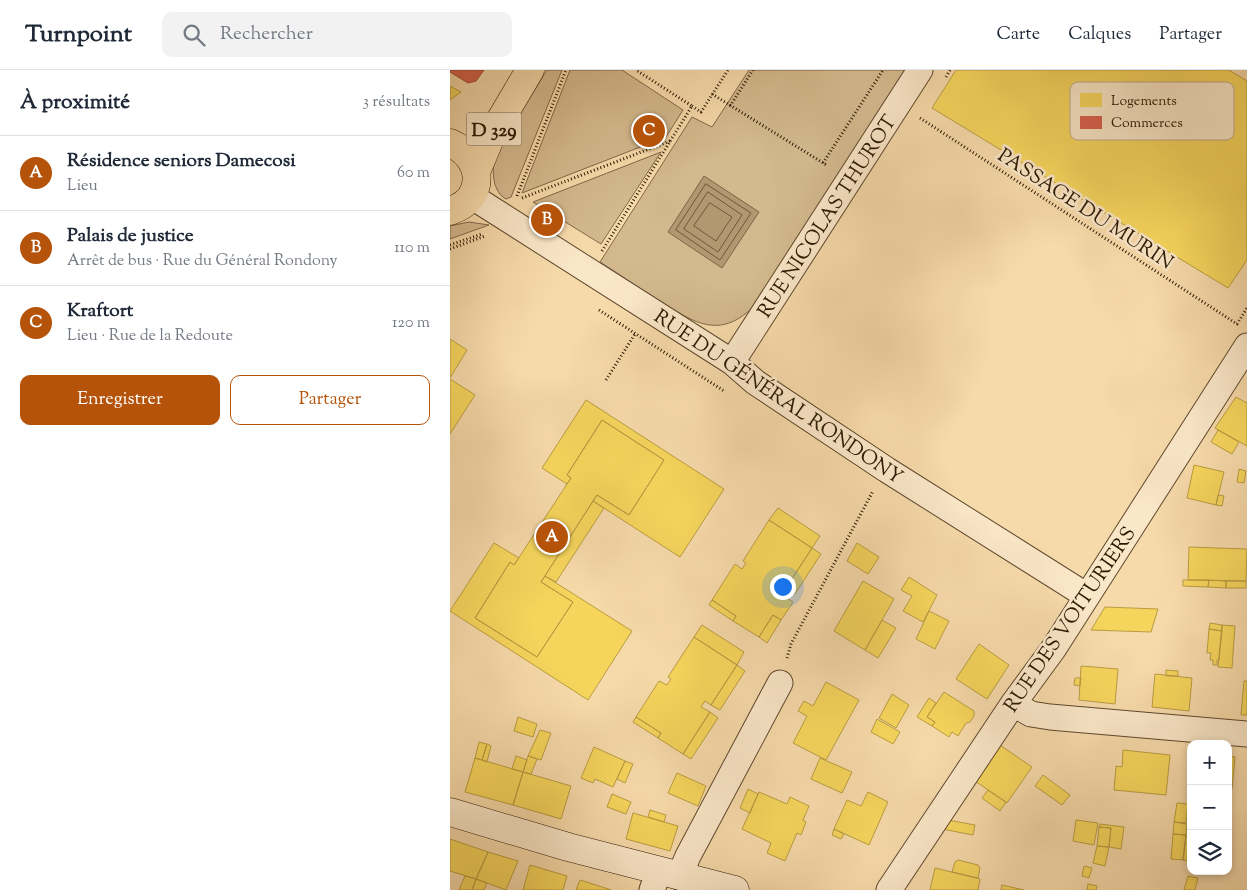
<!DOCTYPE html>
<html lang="fr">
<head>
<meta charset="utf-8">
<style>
  :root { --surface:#fff; --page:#f2f2f3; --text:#1f2937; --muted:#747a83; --line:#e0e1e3; --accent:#b45309 }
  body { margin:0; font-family:"Sorts Mill Goudy",serif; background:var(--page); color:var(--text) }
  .controls { position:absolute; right:15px; bottom:15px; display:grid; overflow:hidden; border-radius:10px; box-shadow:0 2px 8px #0003 }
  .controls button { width:45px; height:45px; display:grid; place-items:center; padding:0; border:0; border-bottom:1px solid var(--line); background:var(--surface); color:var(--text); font:25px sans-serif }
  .you { position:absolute; left:332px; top:516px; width:18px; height:18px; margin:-12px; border:4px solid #fff; border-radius:50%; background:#1a73e8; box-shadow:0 0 0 8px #1a73e833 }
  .badge { display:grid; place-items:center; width:32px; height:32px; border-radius:50%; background:var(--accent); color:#fff; font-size:16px; font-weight:700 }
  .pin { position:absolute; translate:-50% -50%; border:2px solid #fff; box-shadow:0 1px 5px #0006 }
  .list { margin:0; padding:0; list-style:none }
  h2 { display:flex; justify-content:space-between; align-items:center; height:65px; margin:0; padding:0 20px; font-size:21px }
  h2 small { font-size:16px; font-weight:400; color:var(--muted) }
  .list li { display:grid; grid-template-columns:32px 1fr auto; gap:15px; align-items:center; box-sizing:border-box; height:75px; padding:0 20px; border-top:1px solid var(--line) }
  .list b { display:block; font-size:19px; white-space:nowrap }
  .list p { margin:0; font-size:16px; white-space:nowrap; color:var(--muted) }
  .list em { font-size:16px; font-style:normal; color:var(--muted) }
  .actions { display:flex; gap:10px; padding:15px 20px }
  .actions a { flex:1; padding:11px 0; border:1px solid var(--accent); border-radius:10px; text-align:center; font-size:18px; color:var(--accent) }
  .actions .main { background:var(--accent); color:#fff }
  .icon { flex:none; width:28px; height:28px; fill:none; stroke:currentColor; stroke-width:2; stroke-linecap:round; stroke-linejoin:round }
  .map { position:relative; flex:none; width:797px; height:820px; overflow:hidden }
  header { display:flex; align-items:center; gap:30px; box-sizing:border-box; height:70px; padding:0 25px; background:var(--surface); border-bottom:1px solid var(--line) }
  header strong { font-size:24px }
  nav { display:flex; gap:28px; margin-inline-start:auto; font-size:18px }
  .search { width:350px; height:45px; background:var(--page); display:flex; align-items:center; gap:12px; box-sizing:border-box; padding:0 18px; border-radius:10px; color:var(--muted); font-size:19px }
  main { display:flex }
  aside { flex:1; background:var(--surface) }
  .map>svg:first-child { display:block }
  .green { fill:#d4b98e; stroke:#806848 }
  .water { fill:#b29871; stroke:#7c6545 }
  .homes { fill:#f6d55c; stroke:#b99c41 }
  .shops { fill:#d6604d; stroke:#a34a37 }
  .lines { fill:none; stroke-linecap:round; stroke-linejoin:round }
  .shore { stroke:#6e583a; stroke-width:1 }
  .street-casing { stroke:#5e482d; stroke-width:27 }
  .secondary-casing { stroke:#2b1803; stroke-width:29 }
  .primary-casing { stroke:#2b1803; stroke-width:29 }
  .path { stroke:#2b1803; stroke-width:3; stroke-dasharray:1 2.5; stroke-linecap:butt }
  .street { stroke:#fae7c8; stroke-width:25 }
  .secondary { stroke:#fae7c8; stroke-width:28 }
  .primary { stroke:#f7daaa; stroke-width:28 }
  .labels { text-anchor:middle; stroke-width:5; stroke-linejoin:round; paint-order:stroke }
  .shield { fill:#fae7c8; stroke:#69563e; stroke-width:1 }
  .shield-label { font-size:19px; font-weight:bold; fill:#2b1803 }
  .street-label { font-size:20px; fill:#2b1803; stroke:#fae7c8 }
  .key { fill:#fae7c8; stroke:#bca98d; stroke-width:1 }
  .key-label { font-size:14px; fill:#2b1803 }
</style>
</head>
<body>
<header>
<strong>Turnpoint</strong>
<div class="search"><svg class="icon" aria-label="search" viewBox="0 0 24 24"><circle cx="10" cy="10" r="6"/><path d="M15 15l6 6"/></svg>Rechercher</div>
<nav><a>Carte</a><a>Calques</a><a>Partager</a></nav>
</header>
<main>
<aside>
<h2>À proximité<small>3 résultats</small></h2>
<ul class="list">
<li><span class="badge">A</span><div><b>Résidence seniors Damecosi</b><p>Lieu</p></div><em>60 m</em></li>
<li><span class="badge">B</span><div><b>Palais de justice</b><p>Arrêt de bus · Rue du Général Rondony</p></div><em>110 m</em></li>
<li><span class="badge">C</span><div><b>Kraftort</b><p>Lieu · Rue de la Redoute</p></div><em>120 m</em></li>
</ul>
<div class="actions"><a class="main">Enregistrer</a><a>Partager</a></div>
</aside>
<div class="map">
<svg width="797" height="820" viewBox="0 0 797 820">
  <rect width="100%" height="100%" fill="#f7daaa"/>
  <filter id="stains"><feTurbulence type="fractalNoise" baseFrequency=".004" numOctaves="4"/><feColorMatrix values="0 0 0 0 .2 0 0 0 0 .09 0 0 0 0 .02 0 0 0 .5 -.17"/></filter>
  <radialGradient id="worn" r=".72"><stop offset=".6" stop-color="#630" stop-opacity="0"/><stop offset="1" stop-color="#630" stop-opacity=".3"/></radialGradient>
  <path class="green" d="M97,0H112L61,127L56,129C39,120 42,90 48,75C52,67 58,60 63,52C74,35 86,17 97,0Z
    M120,0H172L233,40L216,67L72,123Z
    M299,0H456L306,234C269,273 242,251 205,228C187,216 168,204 150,192L242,47L262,57Z
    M211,82L151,174L83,132Z
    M19,152L39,155L0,169V156Z"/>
  <path class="water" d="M254,106L309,142L272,198L218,162Z"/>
  <path class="homes" d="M506,0H779L797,11V190L778,218L482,38Z
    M0,16L11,22L0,30Z
    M0,269L17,280L0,308Z
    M0,309L25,325L0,364Z
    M786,327L797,333V376L765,358Z
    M136,330L274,419L230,487L143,431L147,425L179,445L214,390L152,350L117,405L121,408L117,414L92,398Z
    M152,350L214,390L179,445L147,425L143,431L91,512L123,532L87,587L25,548L60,492L64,495L121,408L117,405Z
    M768,360L789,372L782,384L761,372Z
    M744,395L774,402L766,435L737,428Z
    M789,399L796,401L794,413L787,412Z
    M768,425L774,426L772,436L766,435Z
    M143,431L154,438L106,512L95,506Z
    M328,438L370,466L362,478L319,450Z
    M319,450L362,478L336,518L330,514L326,521L343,532L331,550L323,545L309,567L283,551L286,546L262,530L285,494L292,499L296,493L293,491Z
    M44,473L69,488L64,495L60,492L25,548L87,587L123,532L91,512L95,506L182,561L138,630L0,541Z
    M407,473L429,487L418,504L397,491Z
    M739,477L797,479L796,511L738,510Z
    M362,478L371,484L345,524L336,518Z
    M459,507L487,525L473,552L453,541L462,526L451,520Z
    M733,510H759L758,517L733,516Z
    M759,510L776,511V518L758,517Z
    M413,511L444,529L415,580L384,561Z
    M776,511H796V518H776Z
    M262,530L286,546L283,551L259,535Z
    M655,537L708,539L701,562L641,560Z
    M479,541L499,551L485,579L466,569Z
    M323,545L331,550L317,573L309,567Z
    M432,550L446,558L428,588L415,580Z
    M760,553L772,555V561L759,559Z
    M252,555L294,582L287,595L244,567Z
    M772,555L785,556L782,598L768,597Z
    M759,559L772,561L769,590H767V595H763V590H760L761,583H757Z
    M244,567L287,595L261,635L255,631L251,637L260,642L233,684L208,668L211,663L186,647L209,611L217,615L221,609L218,607Z
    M529,574L559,595L537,629L506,609Z
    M287,595L295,601L270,640L261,635Z
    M631,596L668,599L665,634L629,630Z
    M716,600L728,601V606H716Z
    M705,604L742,608L739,641L702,637Z
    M625,608H631L630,616L624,615Z
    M794,611H797V645H791Z
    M376,612L409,630L376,690L343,673L357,646L348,641L354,631L363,636Z
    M494,622L524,641V646L520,652L516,653L508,666L502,662L499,667L482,656L485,652L477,647Z
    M442,624L459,635L446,658L429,648Z
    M479,628L486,633L477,647L485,652L482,656L467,647Z
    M260,642L268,648L241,689L233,684Z
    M68,647L87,654L83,667L64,661Z
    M186,647L211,663L208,668L183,652Z
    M427,649L450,662L443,674L421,662Z
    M90,660L101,663L91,690L78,686Z
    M29,672L37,674L32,690L25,688Z
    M37,674L41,676L37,692L32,690Z
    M550,675L582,697L557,733L525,711Z
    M144,677L175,691L163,717L145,709L143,713L131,708Z
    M673,680L720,685L716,725L664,720L666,696L672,697Z
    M66,686L77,690L73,702L62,699Z
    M78,686L87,689L81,704L73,702Z
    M778,686L785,687L782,719L778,718Z
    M25,688L73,702L63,735L15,722Z
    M370,688L402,702L392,723L361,709Z
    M175,691L183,694L175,713L167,709Z
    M73,702L121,716L111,749L63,735Z
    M227,703L256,716L248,736L218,723Z
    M593,705L620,725L612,735L585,716Z
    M298,719L308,724L300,743L290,738Z
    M538,720L556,732L550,741L532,728Z
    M309,722L337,734L340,727L359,736L353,750L356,752L351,765L347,763L335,791L317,783L321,773L292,759Z
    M418,722L438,732L419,775L384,759L397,730L411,736Z
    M162,724L181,732L176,744L157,737Z
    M727,733L738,734L736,753L724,752Z
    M200,740L216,745L214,752L198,747Z
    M183,743L228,756L220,781L176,769Z
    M498,750L525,755L523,765L492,759Z
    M626,750L648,753L644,775L623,771Z
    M724,752L737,754L736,765L723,764Z
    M650,754L674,757L671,779L659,777L661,758L649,757Z
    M649,757L661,758L659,777L647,776Z
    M384,759L394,764L391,769L382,765Z
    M723,764L736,765L733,790L721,789Z
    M736,765L741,766V791L733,790Z
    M0,769L38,782L26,809L0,801Z
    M647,776L659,777L655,796L643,793Z
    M38,782L68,791L56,820L26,809Z
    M508,790L528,795L530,798L528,808L502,802L505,792Z
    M80,795L117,806L113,820H73Z
    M634,796L642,798L639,808L632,806Z
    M485,798L530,809L528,820H480Z
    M15,806L26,809L22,820H9Z
    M738,806L748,808L745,820H734Z
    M26,809L37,813L34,820H22Z
    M130,810L152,817L161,820H126Z
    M638,814L647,816L646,820H637Z
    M552,815L574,820H551Z"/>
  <path class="shops" d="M0,0H34L26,11L18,13L0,2Z"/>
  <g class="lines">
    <path class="shore" d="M256,114L301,143L270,190L226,160Z
      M258,122L292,145L268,182L234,159Z
      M260,133L282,147L266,171L244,156Z"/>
    <defs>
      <path id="street" d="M21,126L282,292L305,312L437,400L637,526
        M282,292L470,0
        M563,634L581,644L600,647L797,664
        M229,807L238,786L330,613
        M202,820L209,801
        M439,820L563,634L604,578L797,276"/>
      <path id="secondary" d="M0,742L118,777L285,820"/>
      <path id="primary" d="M0,73C34,87 37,129 0,141
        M26,102L41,66L80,0"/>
    </defs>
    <use href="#street" class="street-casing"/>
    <use href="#secondary" class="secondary-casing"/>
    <use href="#primary" class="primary-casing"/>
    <path class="path" d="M496,7L500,0
      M262,24L378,96
      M242,36L251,42L278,0
      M280,36L303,0
      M470,48L787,254L797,238
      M373,93L433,0
      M67,126L116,0
      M72,128L220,71
      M0,175L32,164
      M0,179L35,166
      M152,181L242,36L186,0
      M149,240L274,321
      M156,310L185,264
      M337,588L341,574L423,421"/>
    <use href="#street" class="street"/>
    <use href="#secondary" class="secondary"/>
    <use href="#primary" class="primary"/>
  </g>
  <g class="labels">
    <rect class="shield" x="16.5" y="42.5" width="55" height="33" rx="4"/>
    <g class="shield-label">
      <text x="44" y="66">D 329</text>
    </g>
    <g class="street-label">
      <text transform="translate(636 138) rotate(33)" y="7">PASSAGE DU MURIN</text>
      <text transform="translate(376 146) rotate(-57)" y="7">RUE NICOLAS THUROT</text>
      <text transform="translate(329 326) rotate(34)" y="7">RUE DU GÉNÉRAL RONDONY</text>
      <text transform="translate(619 549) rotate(-56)" y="7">RUE DES VOITURIERS</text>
    </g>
  </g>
  <rect x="620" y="12" width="164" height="58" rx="8" class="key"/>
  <rect x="630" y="23" width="22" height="14" fill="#f6d55c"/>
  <rect x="630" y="46" width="22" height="13" fill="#d6604d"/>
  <g class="key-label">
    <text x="661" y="35">Logements</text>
    <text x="661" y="57">Commerces</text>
  </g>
  <rect width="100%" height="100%" filter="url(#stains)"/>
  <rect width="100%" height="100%" fill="url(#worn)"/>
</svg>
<div class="controls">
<button>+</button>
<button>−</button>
<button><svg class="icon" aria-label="layers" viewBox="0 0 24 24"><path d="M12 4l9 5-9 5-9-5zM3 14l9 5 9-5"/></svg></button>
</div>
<div class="you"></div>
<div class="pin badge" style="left:102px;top:467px">A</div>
<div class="pin badge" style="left:97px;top:150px">B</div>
<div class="pin badge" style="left:199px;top:61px">C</div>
</div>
</main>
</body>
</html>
